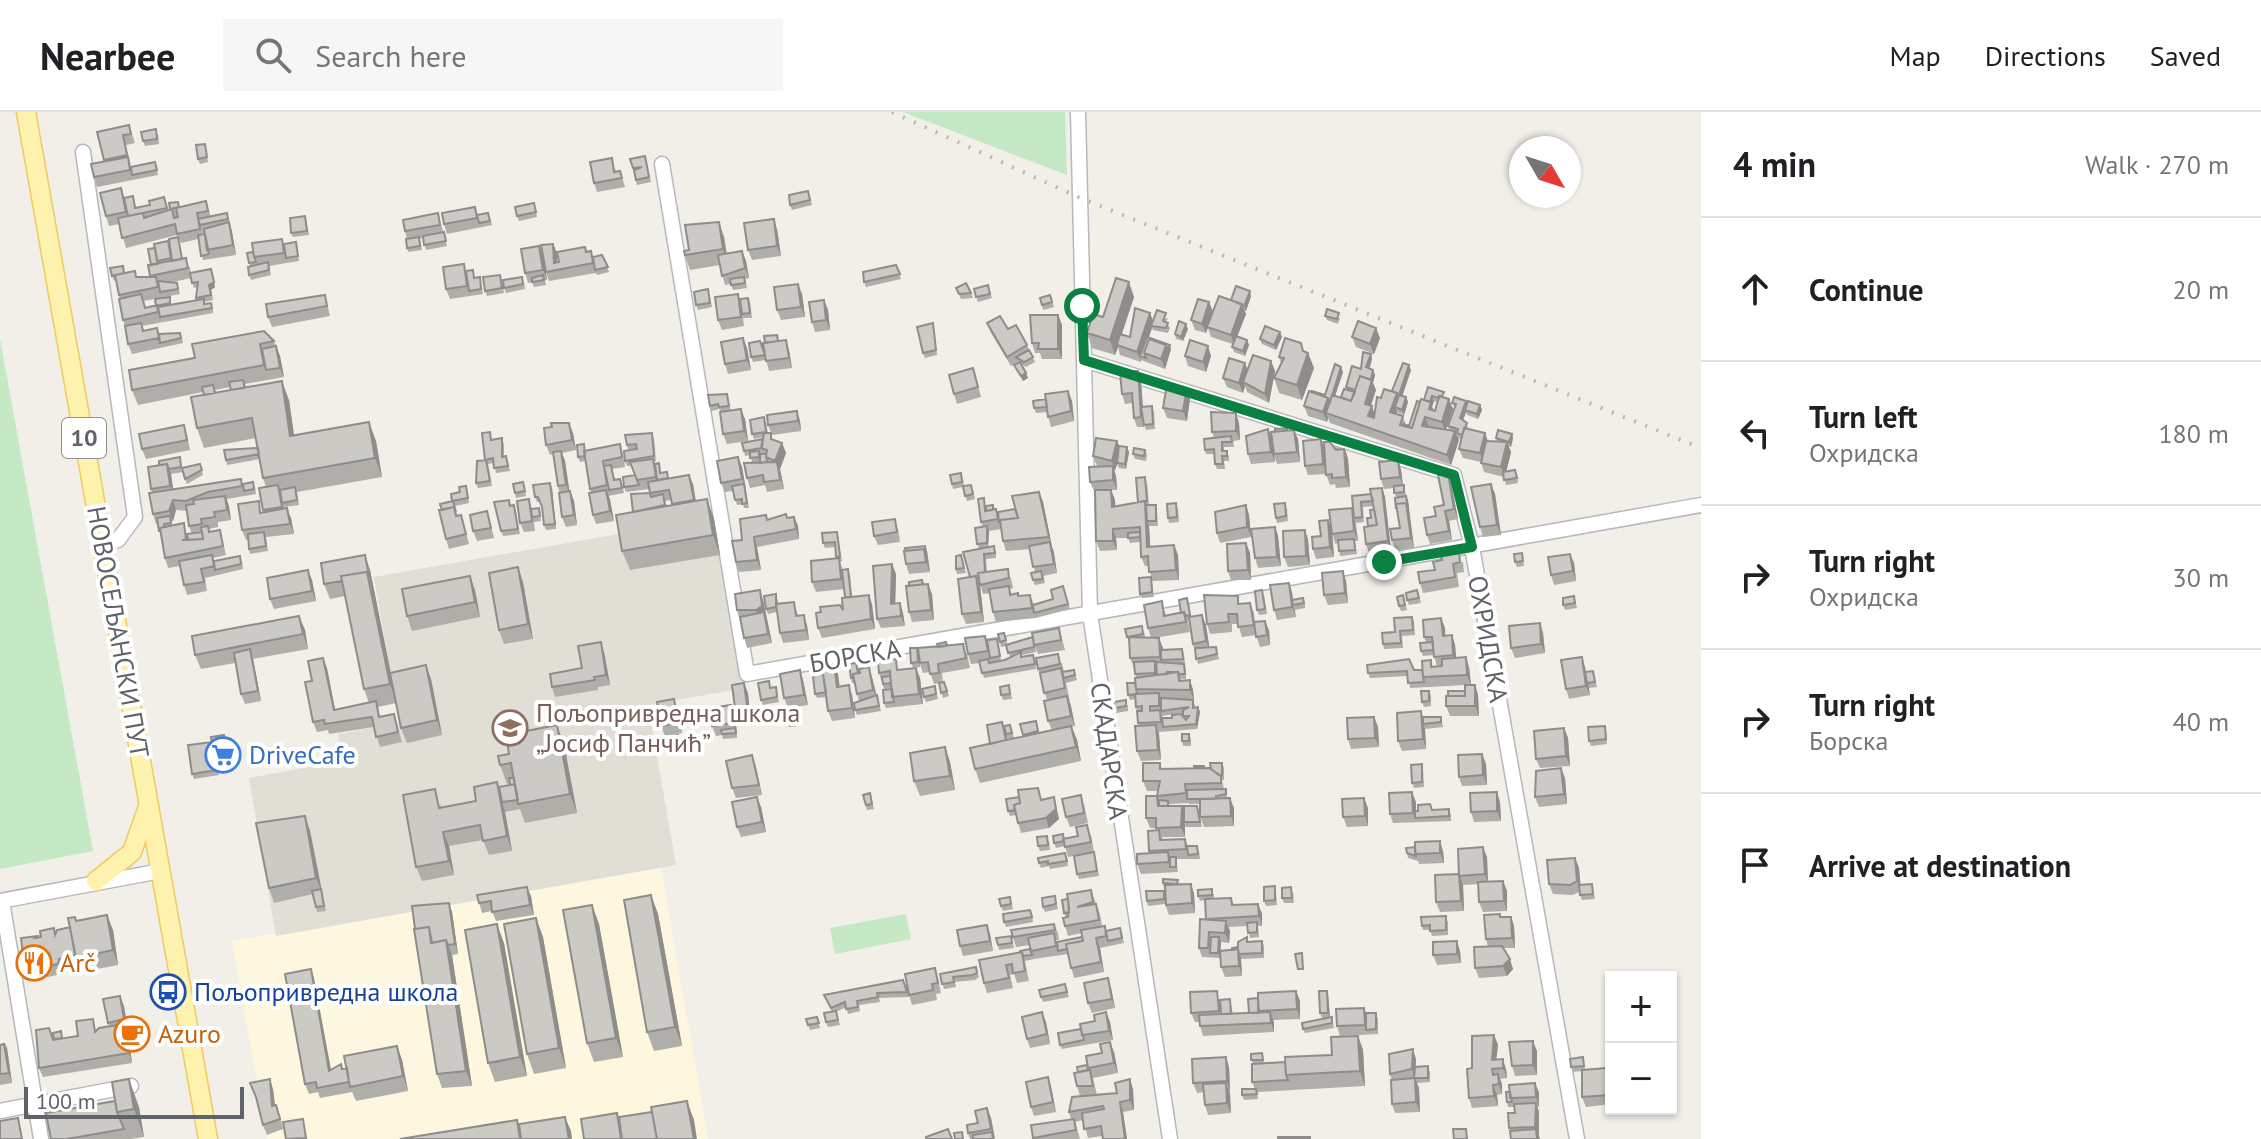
<!DOCTYPE html>
<html lang="en">
<head>
<meta charset="utf-8">
<style>
  :root { --surface:#fff; --page:#f6f6f6; --text:#202124; --muted:#757577; --line:#e0e0e0 }
  body { margin:0; font-family:"PT Sans",sans-serif; background:var(--page); color:var(--text) }
  .controls { position:absolute; right:24px; bottom:24px; display:grid; overflow:hidden; border-radius:0px; box-shadow:0 2px 6px #0004 }
  .controls button { width:72px; height:72px; display:grid; place-items:center; padding:0; border:0; border-bottom:2px solid var(--line); background:var(--surface); color:var(--text); font:40px sans-serif }
  .compass { position:absolute; left:1509px; top:24px; width:72px; height:72px; border-radius:50%; background:var(--surface); box-shadow:0 2px 6px #0004; rotate:129deg }
  .scale { position:absolute; left:24px; bottom:20px; width:220px; box-sizing:border-box; padding-left:8px; border:4px solid #5f6368; border-top:0; font-size:22px; line-height:28px; white-space:nowrap; color:#5f6368; -webkit-text-stroke:6px #fff; paint-order:stroke }
  .stop { position:absolute; width:24px; height:24px; margin:-18px; border:6px solid #0b8043; border-radius:50%; background:#fff }
  .stop.end { background:#0b8043; border-color:#fff; box-shadow:0 2px 8px #0008 }
  .list { margin:0; padding:0; list-style:none }
  h2 { display:flex; justify-content:space-between; align-items:center; height:104px; margin:0; padding:0 32px; font-size:34px }
  h2 small { font-size:26px; font-weight:400; color:var(--muted) }
  .list li { display:grid; grid-template-columns:52px 1fr auto; gap:24px; align-items:center; box-sizing:border-box; height:144px; padding:0 32px; border-top:2px solid var(--line) }
  .list b { display:block; font-size:30px; white-space:nowrap }
  .list p { margin:0; font-size:26px; white-space:nowrap; color:var(--muted) }
  .list em { font-size:26px; font-style:normal; color:var(--muted) }
  .icon { flex:none; width:44px; height:44px; fill:none; stroke:currentColor; stroke-width:2; stroke-linecap:round; stroke-linejoin:round }
  .map { position:relative; flex:none; width:1701px; height:1027px; overflow:hidden }
  header { display:flex; align-items:center; gap:48px; box-sizing:border-box; height:112px; padding:0 40px; background:var(--surface); border-bottom:2px solid var(--line) }
  header strong { font-size:38px }
  nav { display:flex; gap:44px; margin-inline-start:auto; font-size:28px }
  .search { width:560px; height:72px; background:var(--page); display:flex; align-items:center; gap:20px; box-sizing:border-box; padding:0 28px; border-radius:0px; color:var(--muted); font-size:30px }
  main { display:flex }
  aside { flex:1; background:var(--surface) }
  .map>svg:first-child { display:block }
  .commercial { fill:#fef7e0 }
  .education { fill:#e1ded6 }
  .green { fill:#c5e8c5 }
  .lines { fill:none; stroke-linecap:round; stroke-linejoin:round }
  .minor-casing { stroke:#b5b8bc; stroke-width:17 }
  .major-casing { stroke:#f2c960; stroke-width:21 }
  .minor { stroke:#fff; stroke-width:14 }
  .major { stroke:#fff2af; stroke-width:18 }
  .rail { stroke:#b6b7b8; stroke-width:4; stroke-dasharray:2 10; stroke-linecap:butt }
  .wall { fill:#afaea9; fill-rule:evenodd }
  .shaded-wall { fill:#8f8d8a }
  .building { fill:#cccac5; stroke:#8f8d8a; stroke-width:2 }
  .route { stroke:#0b8043; stroke-width:10 }
  .labels { text-anchor:middle; stroke-width:8; stroke-linejoin:round; paint-order:stroke }
  .shield { fill:#fff; stroke:#8f9295; stroke-width:2 }
  .shield-label { font-size:24px; font-weight:bold; fill:#5f6368 }
  .street-label { font-size:26px; fill:#5f6368; stroke:#fff }
  .education-label { font-size:26px; fill:#785e54; stroke:#fff; text-anchor:start }
  .shop-label { font-size:26px; fill:#366cbe; stroke:#fff; text-anchor:start }
  .food-label { font-size:26px; fill:#c56008; stroke:#fff; text-anchor:start }
  .transit-label { font-size:26px; fill:#164399; stroke:#fff; text-anchor:start }
</style>
</head>
<body>
<header>
<strong>Nearbee</strong>
<div class="search"><svg class="icon" aria-label="search" viewBox="0 0 24 24"><circle cx="10" cy="10" r="6"/><path d="M15 15l6 6"/></svg>Search here</div>
<nav><a>Map</a><a>Directions</a><a>Saved</a></nav>
</header>
<main>
<div class="map">
<svg width="1701" height="1027" viewBox="0 0 1701 1027">
  <rect width="100%" height="100%" fill="#f1efe8"/>
  <path class="commercial" d="M661,756L708,1027H267L232,829Z"/>
  <path class="education" d="M715,405L745,576L648,593L676,753L276,824L249,666L342,649L338,622L399,611L374,465Z"/>
  <path class="green" d="M903,0H1065L1067,63Z
    M0,227L93,739L0,757Z
    M906,802L911,827L835,842L830,816Z"/>
  <g class="lines">
    <defs>
      <path id="minor" d="M1078,0L1090,502L1170,1027
        M83,40L135,405L118,428L103,433
        M662,52L747,562L1701,393
        M1084,248L1454,363L1472,435L1577,1027
        M0,789L161,759
        M2,789L41,1027
        M0,999L131,974"/>
      <path id="major" d="M26,0L208,1027
        M96,769L132,740L148,695"/>
    </defs>
    <use href="#minor" class="minor-casing"/>
    <use href="#major" class="major-casing"/>
    <use href="#minor" class="minor"/>
    <use href="#major" class="major"/>
    <path class="rail" d="M892,0L1078,85L1701,336"/>
  </g>
  <path class="wall" d="M129,13L135,31L126,33L131,54L155,50L158,63L97,75L94,65L104,50V48Z
    M158,22L159,32L145,34L143,29Z
    M205,32L208,50L200,52L198,47Z
    M645,44L651,70L637,73L630,47Z
    M615,56L616,60L620,59L625,75L597,80L594,71Z
    M121,76L125,86L134,89L136,96L166,90L168,98L206,89L211,105L227,101L232,120L236,143L203,148L198,127L181,131L177,123L126,136L119,112L109,114L106,104Z
    M810,84L812,93L792,98L790,93Z
    M534,91L537,105L519,109L517,104Z
    M475,95L478,103L490,106L492,113L447,122L444,112Z
    M438,101L447,134L426,138L423,126L420,127L422,138L408,140L407,136V127L405,119Z
    M305,104L309,123L293,125L291,121Z
    M777,117L781,144L752,148L748,138Z
    M178,125L183,147L190,156L191,161L213,162L215,175L211,178L213,188L204,190L205,192L213,196V201L142,214L144,219L157,216L159,222L182,226L183,231L132,242L128,232L116,168L114,169L112,164L125,161L138,165H150L148,153H151L155,136ZM191,166L194,176L197,175V189L172,193L171,190L146,196L144,189L180,182L177,171H169Z
    M724,125L727,142L742,139L746,149L749,166L745,167L747,176L733,178L731,172L725,173L720,153L690,158L685,143L689,138Z
    M284,132L297,135L299,149L269,154L271,163L251,168L249,163L250,155L249,151L253,140Z
    M553,132L557,141V151L591,139L593,145L602,143L609,160L597,163L596,161L549,169L546,160Z
    M539,134L543,144L547,168H545L546,173L534,175L532,170L528,171L525,161Z
    M896,153L901,167L866,175L864,170Z
    M466,159L475,166L480,165L483,182L450,187L446,177Z
    M500,163L504,181L487,184L485,179Z
    M524,170L525,177L506,181L504,176Z
    M988,173L992,186L978,190L974,177Z
    M956,176L971,181L973,186L961,187Z
    M708,177L712,195L698,198L696,193Z
    M802,182L805,205L781,208L777,198Z
    M325,183L330,204L272,215L268,205Z
    M1251,184L1246,199L1244,198L1246,202L1237,224L1247,228L1249,233L1245,244L1234,240L1232,235L1233,232L1211,225L1208,216L1206,221L1195,218L1191,208L1209,190L1213,200L1231,188Z
    M1134,185L1122,222L1130,225L1153,209L1168,206L1166,210L1170,216L1168,221L1153,218L1152,216L1149,225L1171,237L1165,257L1141,248V250L1120,243L1118,235L1115,243L1092,236L1087,221L1103,205Z
    M740,187L750,190L752,206H743L744,214L722,218L718,208Z
    M824,188L828,198L830,218L815,220L812,210Z
    M1052,188L1054,195L1043,198L1042,193Z
    M1058,203L1062,213V247H1042L1040,241H1035L1032,231Z
    M1325,204L1340,206L1338,212L1327,208Z
    M933,211L934,216L937,243L925,246L923,241Z
    M987,211L1008,217L1027,233L1035,250L1026,255L1020,251L1028,266L1023,269L1016,258L1014,253L1019,251L1018,250L1011,254L991,221Z
    M1188,217L1183,229L1176,227L1175,222Z
    M1282,225L1276,238L1262,232L1260,227Z
    M1352,225L1380,226L1374,242L1356,235Z
    M743,226L747,236L751,258L728,262L725,252Z
    M274,229L280,244L284,265L245,272V276L289,288L294,324L376,329L382,365L297,380L299,393L284,395L291,406L294,422L266,425L268,439L250,442L249,437L248,427L246,428L242,418L264,400L259,376L266,375L263,366L260,347L227,353L226,348L258,336L256,326L204,336L197,316L203,280L138,293L132,278L129,258ZM230,275L231,278L215,281V278Z
    M779,229L789,238L792,256L769,259L766,248L753,250L751,245L765,242Z
    M1304,239L1308,241L1314,256L1302,288L1279,281L1274,266L1281,251L1279,245Z
    M1371,242L1372,247L1370,256L1373,258L1375,263L1373,271L1376,278L1371,294L1375,302L1381,286L1392,279L1411,258L1402,284L1406,285L1408,290L1404,303L1397,300L1396,302L1403,304L1406,313L1409,314L1420,290L1424,288L1428,275L1445,285L1453,297L1446,317L1449,318L1448,314L1455,296L1452,291L1480,293L1482,298L1478,307L1467,303L1466,300L1463,308L1468,315V317L1485,321L1488,329L1497,330L1496,326L1512,322L1513,326L1511,335L1508,334L1511,340L1506,360L1517,363L1518,371L1506,373L1504,365L1484,360L1481,350L1463,346L1459,337L1461,327L1458,326L1456,321L1459,328L1451,353L1330,311L1328,306L1327,310L1308,304L1304,294L1325,283L1343,260L1335,284L1341,285L1347,278L1346,275ZM1434,289L1437,290L1435,299L1432,295Z
    M1185,244H1211L1206,260L1188,254Z
    M1271,249L1275,259L1269,291L1247,280L1245,274L1243,281L1227,275L1223,266Z
    M1138,259L1141,269L1143,295L1154,299L1155,317L1146,318L1144,312V315H1137L1134,306L1133,291L1125,292L1122,282Z
    M976,266L981,285L957,292L954,282Z
    M1068,279L1072,289L1074,309L1051,315L1047,300L1036,301L1034,296L1046,287Z
    M727,282L731,299L745,307L748,329L727,332L723,322L720,297L711,299L710,294Z
    M1190,286L1187,309L1167,306L1163,296Z
    M797,299L800,309L801,319L772,323L768,313Z
    M1236,301L1239,311L1240,328L1233,329L1234,335H1224V339L1229,344V349H1224L1225,357H1217L1215,352V342H1206L1205,338L1214,326L1212,320Z
    M766,310L768,321L773,328L782,331L786,341L780,357L784,377L767,380L765,373L750,376L747,366L760,350H752L750,343L745,344L744,339L763,327V325L754,327L752,322Z
    M1268,317L1272,326L1288,318L1298,327L1300,350L1277,352L1274,343L1275,350L1251,352L1248,342Z
    M573,321L576,338L562,341L565,349L569,378L574,389L577,413L566,415L562,405L559,379L553,342L550,343L546,333Z
    M187,323L190,338L146,347L142,337Z
    M654,326L656,349L654,350L655,352L659,351L661,361L669,366L693,372L696,389L714,407L720,443L630,458L622,439L633,400L650,381L649,377L626,380L624,375L635,363L632,354H627L625,349L628,338L627,333ZM671,388L672,393L667,394L665,389Z
    M492,327L504,331V345L506,344L510,359L496,361L494,351L488,352L492,374L478,376L476,371Z
    M1321,327L1324,336L1334,335L1345,337L1348,347L1350,375L1336,376L1335,372L1330,373L1326,362L1308,363L1305,354Z
    M1117,329L1119,334L1129,340L1126,357L1119,356L1117,352L1114,359L1116,364L1117,378H1111L1115,388V395L1138,390L1147,370L1149,393L1157,398L1158,414H1149L1150,435L1174,433L1178,443L1179,468L1152,469L1154,485L1142,486L1140,482L1151,465L1149,454H1145L1141,445L1140,430L1130,431L1128,426H1116L1117,438L1100,439L1096,429L1095,379H1094L1090,370L1101,355L1097,354L1093,344Z
    M620,332L623,342L625,355L612,357L615,368L622,372L624,381L608,384L614,409L596,412L593,403L591,380L585,349L580,350L578,345L586,338Z
    M1145,338L1147,343L1146,349L1135,347L1133,342Z
    M180,345L183,360L171,362L173,377L243,372L255,375L256,382L227,387L231,408L218,410V415L209,417L211,420L220,418L226,443L213,446L214,449H242L243,457L205,466L207,479L187,483L184,473L180,454L168,456L165,446L158,411L156,412L153,402L152,380L151,377L159,353ZM176,398L187,399L189,414L192,422H187L172,414L171,409H173Z
    M738,345L742,355L749,396H744L743,392L737,393L733,379L725,380L721,371Z
    M1398,348L1401,358L1403,373L1408,389L1414,436L1395,438L1392,428L1400,416L1396,386L1394,376L1384,377L1381,367Z
    M200,352L203,363L187,372L185,367Z
    M963,366L964,374L973,378L975,387L967,389L963,375L953,377L952,372Z
    M1451,371L1458,407L1449,409L1452,428L1430,432L1427,423L1436,404L1444,393Z
    M1491,372L1495,382L1501,423L1483,425L1480,415Z
    M466,374L469,391L455,394L457,404L461,403L469,432L449,437L446,427L452,390Z
    M525,375L526,384L516,386L515,381Z
    M552,376L556,417L546,418L544,413L542,395L540,390H537L535,385Z
    M1382,376L1385,385L1391,439L1369,441L1366,432L1368,414L1374,397V394L1363,395L1364,410L1356,411L1358,429H1355L1357,442L1340,444L1338,431L1335,432L1332,419L1334,445L1316,447L1313,437L1321,424L1331,418L1353,400L1352,384L1371,382Z
    M1039,380L1043,390L1057,461L1043,464L1045,471L1035,473L1033,468L1035,460L1030,437L1006,439L1003,429L1001,417L989,419L988,435L996,439V446L986,447L987,460L1011,466L1013,476L1010,477L1012,482L1019,484L1030,483L1034,493L1053,487L1063,474L1070,497L1036,506L996,510L993,500L990,481L983,482L980,471L984,510L966,512L962,502L970,465L979,437L977,432L983,415L981,410L993,393L998,402L1015,397Z
    M529,387L532,397L540,401L541,409L534,410L535,419L524,420L520,411Z
    M514,393L520,422L503,424L501,419L511,394Z
    M1246,393L1249,403L1251,425L1220,431L1217,421Z
    M1178,396L1179,410L1169,411L1168,406Z
    M1287,396L1288,409L1277,411L1276,406Z
    M487,399L494,426L477,429L473,419Z
    M786,402L788,406L794,405L798,414L799,427L757,435L761,458L739,460L736,450L742,428L768,408Z
    M1275,415L1278,424L1281,454L1258,456L1255,446Z
    M898,416L900,430L878,433L874,424Z
    M837,420L842,449L840,450L843,458L850,462L852,484L872,492L875,517L822,526L818,516L843,498L844,485V477L816,480L812,470L836,446L835,435L825,436L823,431Z
    M1308,427L1310,453L1288,455L1284,445Z
    M1246,431L1250,441L1251,468H1231L1228,459Z
    M927,439L930,460L909,462L906,452Z
    M1570,442L1574,451L1576,469L1554,473L1551,463Z
    M961,443L966,461L957,462L956,457Z
    M1523,446L1524,454L1517,455L1515,450Z
    M1433,450H1463L1464,460L1457,461L1459,475L1423,481L1420,471L1435,458Z
    M892,452L896,462L895,491H900L903,501L905,514L881,516L877,507Z
    M370,458L390,560L431,567L442,623L407,631L401,616L396,591L378,595L380,605L394,602L402,630L380,635L374,615L329,622L328,618L317,620L313,610L327,556L335,598L369,591L364,577L345,484L330,487L324,472Z
    M1343,459L1346,469L1348,491L1328,493L1324,483Z
    M312,468L316,489L274,497L270,487Z
    M523,470L533,527L504,532L499,518Z
    M1289,471L1293,488L1305,491V496L1295,498L1296,505L1277,508L1274,498Z
    M924,472L932,482L934,508L912,510L909,500Z
    M475,478L480,505L412,519L407,504Z
    M1417,478L1421,491L1409,493L1407,488Z
    M1264,483L1267,502L1259,503L1257,498Z
    M1403,483L1407,498L1401,499L1399,494Z
    M1574,484L1577,496L1565,498L1563,493Z
    M778,487V492L797,499L798,504L807,513L809,528L783,531L780,521L777,500L768,502L766,497Z
    M763,488L772,531L747,536L737,498Z
    M1189,491L1191,505L1206,513L1209,535L1217,540L1219,547L1198,552L1193,532L1189,508L1188,509L1190,520L1154,526H1159L1163,538L1182,537L1184,542L1185,552H1182L1186,557V567H1181L1182,569L1190,568L1193,578L1194,588H1191L1195,593V595H1198L1200,600L1197,617L1159,620L1161,648L1141,649L1137,639L1139,614L1135,587L1130,588L1128,583L1135,571L1136,566L1134,556L1130,546V530H1129L1127,525L1144,519L1145,525L1151,526L1148,516L1165,499L1166,504L1181,501ZM1183,601L1184,606H1163L1162,604Z
    M1250,491L1254,501L1255,510L1269,518L1270,533L1260,535L1256,523L1242,525L1238,512H1232V520L1210,522L1207,512L1241,492Z
    M299,504L305,518L308,537L253,547L261,589L245,592L241,582L235,551L201,557L195,543Z
    M1412,505L1414,510L1415,523L1402,524L1403,536L1384,537L1383,532Z
    M1441,506L1445,516V524L1452,523L1455,533L1456,546L1469,555L1471,573H1475L1478,583L1479,604H1450L1446,594L1465,579V573L1410,576L1408,564L1370,566L1368,561L1422,558L1431,548L1433,555H1437L1434,543L1423,544L1421,539L1426,530L1424,525Z
    M1540,511L1543,521L1545,541L1515,546L1511,536Z
    M1059,516L1065,538L1038,542L1035,535L1036,540L1022,543V545L1035,548L1036,557L984,566L980,551L971,552L968,542L987,528L997,527L1001,549L1010,545L1006,534L1001,535L1000,530L1006,526L1007,532Z
    M947,534L967,542L970,556L942,561L943,570H944L949,584L943,586L939,571H941L934,572L930,560L923,561L920,552V555L913,556L911,551L918,538Z
    M604,540L610,573L598,575V578L555,585L552,575L582,556Z
    M856,551L859,561L872,565L881,599L857,603L855,598L859,589L854,571H852L851,566Z
    M1062,551L1064,560L1074,558L1077,568L1066,571L1075,614L1072,615L1077,628L1081,649L980,671L975,657L1002,610L1004,615L1010,613L1012,618L1014,626L1007,627V628L1023,624L1020,612L1036,609L1039,621L1052,618L1048,609L1047,588L1038,557Z
    M1585,555L1586,560L1593,559L1597,575L1589,576L1590,583L1569,587L1566,577Z
    M916,556L920,566L923,592L886,596L884,591L892,576L884,577L879,561Z
    M838,562L839,575L852,583L855,606L832,609L828,599L826,585L817,586L815,582Z
    M803,568L808,593L788,596L784,586Z
    M1009,573L1012,587L1003,588L1001,583Z
    M935,574L938,587L926,590L924,585Z
    M776,575L779,590L763,593L761,588L771,576Z
    M1429,579L1431,584V594L1424,595L1422,590Z
    M748,581L751,611L739,612L736,603Z
    M674,587L677,597L682,621L665,624L661,614Z
    M731,593L735,603L737,626L723,627L722,623L716,624L712,614Z
    M1128,593V599L1116,601L1115,596Z
    M1374,605L1378,615L1379,635L1351,637L1348,627Z
    M1423,605H1441L1443,615L1425,617L1426,637L1402,639L1398,629Z
    M800,606V614L789,615L787,610Z
    M1605,614L1606,619L1607,632L1591,634L1589,629Z
    M1564,616L1568,626L1570,654L1540,656L1536,647Z
    M1189,622L1191,627V634H1183L1182,629Z
    M224,623L227,632L230,652L217,654L219,663L194,667L192,662L212,630Z
    M678,623L682,636L665,640L661,627Z
    M564,632L577,701L525,711L520,697L505,700L512,739L489,743L483,728L449,734L454,763L422,769L416,755L441,692V695L476,689L497,670L499,675L510,673V672H507L500,653Z
    M945,635L950,650L955,678L920,684L914,669Z
    M1482,642L1486,652L1487,673L1462,674L1459,665Z
    M752,643L755,652L762,683L736,686L732,676Z
    M1160,651L1162,657L1194,656L1204,654L1205,656L1211,657L1222,651L1224,656V668H1222L1224,677L1227,682V686L1234,696V714L1204,715L1200,705V692H1189V691L1169,692L1170,694L1184,699L1197,694L1202,715H1186L1185,714V725H1162L1163,728L1185,727L1188,734L1199,739L1200,747H1176L1178,760L1141,762L1137,752L1150,741L1149,739L1157,718L1156,716H1150L1146,706L1157,684L1158,679H1147L1143,669Z
    M1423,657L1424,675L1414,676L1412,671Z
    M1565,666L1567,692L1539,695L1535,685Z
    M870,681L874,697L867,698L863,683Z
    M1054,685L1059,707L1049,716L1021,721L1016,703L1010,704L1008,699L1042,687Z
    M1416,690V699L1432,698L1451,702V709L1393,711L1390,702Z
    M1500,690L1501,709L1474,710L1471,700Z
    M1084,692L1088,711L1070,715L1066,705Z
    M761,695L766,720L741,725L737,715Z
    M1368,696V714L1347,715L1343,705Z
    M305,704L310,719L326,799L317,800L313,782L274,791L269,776Z
    M1063,722L1064,726L1091,723L1094,740L1068,745L1065,734L1056,736L1054,731Z
    M1049,729L1050,738L1040,739L1038,734Z
    M1443,739L1444,751L1419,752L1418,749L1408,746L1407,741Z
    M1095,745L1099,764L1079,767L1077,762Z
    M1487,745L1488,769H1503L1507,779V799L1483,800L1479,790V772L1463,773L1464,799L1440,800L1436,790L1459,762Z
    M1067,746L1068,754L1050,757L1049,754L1041,756L1039,751Z
    M1575,746L1579,756L1580,773L1592,772L1595,787L1582,788L1579,780L1573,783L1553,782L1549,772Z
    M1163,771L1191,772L1194,782L1195,801L1169,803L1165,792L1148,794L1147,789L1165,783Z
    M1091,778L1100,802L1102,814L1106,819L1122,821L1124,831L1100,836L1104,860L1074,866L1068,842L1034,847L1025,849L1029,869L1017,871L1014,862L1010,863L1013,876L987,881L984,871L1020,840L1030,837V833L1016,835L1013,825L1054,812L1058,821L1059,828H1056L1057,830L1082,825V821L1068,824L1065,814L1066,806L1064,801L1068,787Z
    M1276,779L1277,793L1266,794L1264,789Z
    M1293,780L1294,791H1284L1282,786Z
    M1214,782V787L1231,786L1234,793L1258,792L1262,802V814H1258L1259,825L1250,826L1248,814L1228,815L1230,819L1229,831L1221,830L1220,846L1202,845L1199,836L1207,808L1205,788L1200,789L1198,784Z
    M477,783L531,784L534,803L496,809L492,799L482,801Z
    M651,783L658,802L682,934L654,939L647,920Z
    M1055,784L1058,797L1045,800L1043,795Z
    M1010,785L1013,797L1003,799L1001,794Z
    M449,791L452,800L458,842L452,843L472,974L442,976L437,962Z
    M592,793L599,812L623,945L594,950L587,931Z
    M1032,802L1033,810L1006,815L1004,810Z
    M1500,802L1501,805H1511L1514,814L1515,836H1504L1513,857L1507,864L1479,866L1475,856L1488,835L1486,827Z
    M75,805L77,809L113,818L118,853L81,860L79,852L63,857L62,862L28,869L25,859L37,824V826L41,825L54,816L55,821L70,815Z
    M536,806L543,825L566,956L534,962L527,942Z
    M1448,809V823L1432,824L1430,818H1423L1422,814Z
    M990,822L993,839L963,844L960,834Z
    M1011,824L1014,836L999,838L998,833Z
    M1262,829L1264,834V846L1241,847L1242,864L1225,865L1221,855L1232,838L1248,830Z
    M504,831L527,964L495,970L488,951Z
    M1460,839L1461,851L1437,853L1433,843Z
    M976,855L979,865L975,868L955,870L956,875L944,877L940,862Z
    M311,857L314,867L331,958L347,956L397,934L402,948L408,979L356,989L352,980L320,986L318,980L309,982L305,972Z
    M938,866L941,881L936,882L937,888L912,893L909,883Z
    M1108,866L1111,876L1115,896L1092,901L1088,891Z
    M903,868L909,885L879,886L880,890L859,893L860,899L848,902L846,895L836,900L840,913L828,915L826,910L832,900L824,883Z
    M1065,872L1069,885L1043,890L1041,885Z
    M1296,879L1300,889V907L1273,908L1274,920L1203,924L1199,910H1195L1191,901L1220,888L1230,887L1233,902L1249,901L1258,886Z
    M1328,883L1330,906L1332,905L1334,916L1305,921L1303,917L1328,906H1322L1320,901Z
    M124,894L132,951L43,965L39,956L53,928L78,924L109,914L108,911Z
    M1364,896L1366,901L1378,906V922L1340,924L1337,914Z
    M1106,900L1110,910L1113,928L1062,937L1060,933L1081,917L1095,909Z
    M817,905L820,916L810,918L806,907Z
    M1046,910L1050,932L1030,936L1027,927Z
    M1494,923L1498,933L1496,948L1506,957L1507,966L1500,967L1502,972V982L1497,983L1498,994L1472,996L1469,986L1472,956Z
    M1358,924L1363,938L1365,974L1257,980L1258,987L1244,988L1242,983L1255,977L1252,970L1253,951L1251,948L1262,941L1264,951L1285,950L1332,943Z
    M0,932L7,936L12,971L0,973Z
    M1537,939V963L1515,964L1512,954Z
    M1114,940L1118,961L1093,966L1097,983L1117,981L1133,977L1134,998L1123,1000L1127,1027H1103L1102,1024L1088,1026L1083,1008L1075,1010L1080,1027H1033L1031,1013L1071,1008L1069,1000L1080,984L1077,974L1078,960L1087,953Z
    M1583,945L1585,958L1606,956L1610,966L1611,992L1586,995L1582,985V959L1573,960L1571,955Z
    M1416,947V955L1430,959V970L1417,971L1419,976L1420,1000L1395,1001L1392,992V968L1390,962Z
    M1229,955L1230,979H1229L1231,1001L1208,1003L1205,993L1204,980L1197,981L1193,971Z
    M1048,965L1051,975L1056,1000L1034,1004L1031,995Z
    M1535,971L1539,981V995H1537L1539,1000V1024L1510,1019L1509,1016L1515,1001L1514,995H1508L1507,990L1510,980Z
    M273,977L275,993L280,1003L283,1017L267,1023L263,1013Z
    M139,995L144,1025L131,1027H51L46,1001Z
    M987,996L991,1006L995,1027H970L968,1021Z"/>
  <path class="shaded-wall" d="M227,101L232,120L236,143L233,133Z
    M774,107L777,117L781,144L777,134Z
    M719,110L724,125L728,152L723,137Z
    M553,132L557,141V158L554,151Z
    M539,134L543,144L547,168L543,158Z
    M742,139L746,149L749,166L745,156Z
    M211,157L215,175L211,178L213,188L209,173Z
    M1129,170L1134,185L1118,233H1117L1118,235L1115,243L1110,228Z
    M798,172L802,182L805,205L801,195Z
    M1250,179L1251,184L1246,199L1244,194Z
    M824,188L828,198L830,218L826,208Z
    M1209,190L1213,200L1206,221L1202,212Z
    M1242,192L1246,202L1234,233L1231,223Z
    M1150,201L1154,211L1151,214L1152,216L1142,244H1140L1141,250L1137,240Z
    M1058,203L1062,213V247L1058,237Z
    M1186,212L1188,217L1183,229L1181,225Z
    M1376,216L1380,226L1374,242L1370,232Z
    M1280,220L1282,225L1276,238L1274,233Z
    M743,226L747,236L751,258L747,248Z
    M786,228L789,238L792,256L789,246Z
    M1247,228L1249,233L1245,244L1243,239Z
    M1166,233H1170L1171,237L1165,257L1161,247Z
    M276,234L280,244L284,265L280,256Z
    M1208,234L1211,244L1206,260L1203,250Z
    M1308,241L1314,256L1302,288L1297,273Z
    M1371,242L1372,247L1368,260L1366,255Z
    M1271,249L1275,259L1269,291L1265,282Z
    M1245,251L1249,261L1243,270L1245,274L1243,281L1239,271Z
    M1409,253L1411,258L1400,291L1395,295L1397,300L1394,310L1390,300L1397,281Z
    M1341,255L1343,260L1329,302L1326,301L1328,306L1327,310L1323,300L1328,286Z
    M1373,258L1375,263L1373,271L1376,278L1368,301L1365,292Z
    M1138,259L1141,269L1144,315L1141,305Z
    M1026,261L1028,266L1023,269L1021,264Z
    M282,269L289,288L297,344L290,324Z
    M1187,276L1190,286L1187,309L1183,299Z
    M1068,279L1072,289L1074,309L1071,299Z
    M1432,284L1434,289L1432,295L1434,300L1429,297Z
    M1406,285L1408,290L1404,303L1402,298Z
    M1449,287L1453,297L1445,320L1442,310Z
    M1466,289L1468,294L1465,298L1466,300L1462,311L1460,306Z
    M1480,293L1482,298L1478,307L1477,302Z
    M1372,294L1375,304L1372,314L1368,304Z
    M741,297L745,307L748,329L744,319Z
    M797,299L800,309L801,319L798,309Z
    M1236,301L1239,311L1240,328L1236,319Z
    M1425,305L1429,315L1422,314Z
    M369,310L376,329L382,365L375,346Z
    M569,311L573,321L576,338L572,328Z
    M1268,317L1272,326L1275,350L1271,340Z
    M1294,318L1298,327L1300,350L1297,340Z
    M1455,319L1459,328L1451,353L1447,343Z
    M1485,321L1488,331L1484,351L1480,341Z
    M1512,322L1513,326L1511,335L1509,330Z
    M1321,327L1325,337L1327,362L1323,352Z
    M1117,329L1121,339L1115,359L1112,349Z
    M1507,330L1511,340L1505,365L1501,355Z
    M782,331L786,341L780,357L784,377L775,349Z
    M1127,335L1129,340L1126,357L1125,352Z
    M1345,337L1348,347L1350,375L1346,365Z
    M561,339L565,349L570,383L566,373Z
    M738,345L742,355L746,377L742,367Z
    M1398,348L1401,358L1403,375L1400,365Z
    M167,352L171,362L174,383L170,374Z
    M1113,354L1116,364L1117,378L1113,368Z
    M1448,361L1451,371L1458,407L1454,397Z
    M689,363L693,372L697,398L694,388Z
    M550,371L552,376L556,417L555,412Z
    M1491,372L1495,382L1501,423L1497,413Z
    M1382,376L1385,385L1391,439L1388,429Z
    M570,378L574,389L577,413L574,403Z
    M606,378L610,387L614,409L610,399Z
    M1111,378L1115,388L1116,405L1112,395Z
    M1039,380L1043,390L1052,435L1049,425Z
    M225,384L229,394L231,408L227,398Z
    M1406,384L1408,389L1414,436L1411,426Z
    M707,387L714,407L720,443L713,423Z
    M173,388L176,398L173,409L169,399Z
    M1145,389L1148,398L1147,409L1149,414L1151,445L1147,435Z
    M1246,393L1249,403L1251,425L1247,415Z
    M287,396L291,406L294,422L290,412Z
    M1352,396L1355,406H1354L1358,429L1354,419Z
    M1445,399L1449,409L1452,428L1449,419Z
    M794,405L798,414L799,427L796,417Z
    M1328,408L1332,418L1334,445L1330,435Z
    M987,414L989,419L988,436L987,431Z
    M1275,415L1278,424L1281,454L1277,445Z
    M1113,417L1116,426L1117,438L1113,429Z
    M1305,418L1308,427L1310,453L1306,444Z
    M754,425L757,435L761,458L757,448Z
    M1050,430L1054,440L1057,461L1054,452Z
    M1246,431L1250,441L1251,468L1248,458Z
    M1174,433L1178,443L1179,468L1176,458Z
    M925,434L927,439L930,460L926,450L924,437Z
    M1570,442L1574,451L1576,469L1573,459Z
    M365,443L370,458L397,591L390,572Z
    M892,452L896,462L895,501L891,492Z
    M518,455L523,470L533,527L528,512Z
    M308,458L312,468L316,489L312,479Z
    M1343,459L1346,469L1348,491L1345,481Z
    M470,464L475,478L480,505L475,490Z
    M976,464L980,474L984,510L981,500Z
    M1289,471L1292,480L1294,493H1293L1296,505L1292,495Z
    M928,472L932,482L934,508L931,498Z
    M760,478L763,488L772,531L768,522L759,508L756,498Z
    M869,483L872,492L875,517L871,507Z
    M900,491L903,501L905,514L901,504Z
    M804,503L807,513L809,528L806,518Z
    M1202,503L1206,513L1210,539L1206,529Z
    M299,504L305,518L308,537L303,522Z
    M1441,506L1445,516L1446,534L1443,524Z
    M1265,509L1269,518L1270,533L1267,523Z
    M1540,511L1543,521L1545,541L1541,532Z
    M1452,523L1455,533L1457,553L1453,543Z
    M1159,526L1163,536V548H1161L1163,555L1160,545Z
    M601,530L604,540L610,573L606,563Z
    M250,537L253,547L261,589L258,579Z
    M1466,545L1469,555L1471,573L1467,563Z
    M1582,545L1585,555L1590,583L1586,574Z
    M323,546L327,556L337,608L334,598Z
    M834,552L838,562L841,585L837,575Z
    M426,553L431,567L442,623L437,608Z
    M869,555L872,565L877,588L873,578Z
    M916,556L920,566L923,592L919,582Z
    M800,558L803,568L808,593L804,583Z
    M1190,568L1193,578L1194,588L1190,578Z
    M744,571L748,581L751,611L748,601Z
    M849,573L852,583L855,606L852,596Z
    M1475,573L1478,583L1479,604L1475,594Z
    M1067,584L1071,594L1075,614L1071,604Z
    M674,587L677,597L682,621L678,611Z
    M731,593L735,603L737,621L733,611Z
    M1198,595L1200,600L1197,617L1196,612Z
    M1421,599L1424,609L1423,612L1425,617L1426,637L1423,627Z
    M1374,605L1378,615L1379,635L1375,626Z
    M557,613L564,632L577,701L570,682Z
    M1156,613L1159,623L1161,648L1158,638Z
    M1071,614L1077,628L1081,649L1076,635Z
    M1564,616L1568,626L1570,654L1566,644Z
    M224,623L227,632L230,652L227,642Z
    M945,635L950,650L955,678L950,664Z
    M1482,642L1486,652L1487,673L1483,663Z
    M752,643L755,652L762,683L759,673Z
    M1561,656L1565,666L1567,692L1564,682Z
    M497,670L502,685V690L505,700L512,739L507,724Z
    M1412,680L1416,690V706H1415L1413,701Z
    M1497,680L1500,690L1501,709L1497,699Z
    M757,685L761,695L766,720L762,710Z
    M1054,685L1059,707L1049,716L1046,706Z
    M1230,686L1234,696V714L1231,704Z
    M1364,686L1368,696V714L1365,704Z
    M1182,694L1186,704L1184,710L1185,714V725L1181,715Z
    M305,704L310,719L322,780L316,766Z
    M443,720L449,734L454,763L449,749Z
    M1440,729L1443,739L1444,751L1440,741Z
    M1483,735L1487,745L1488,772L1485,762Z
    M1575,746L1579,756L1581,779L1577,769Z
    M1459,762L1463,773L1464,799L1461,789Z
    M1503,769L1507,779V799L1504,789Z
    M1191,772L1194,782L1195,801L1192,791Z
    M527,775L531,784L534,803L530,793Z
    M651,783L658,802L682,934L675,915Z
    M449,791L452,800L458,842L455,832Z
    M1258,792L1262,802V814L1259,804Z
    M592,793L599,812L623,945L616,926Z
    M107,803L113,818L118,853L113,838Z
    M1511,805L1514,814L1515,836L1512,826Z
    M536,806L543,825L566,956L559,936Z
    M1226,809L1230,819L1229,831L1225,821Z
    M497,812L504,831L527,964L520,945Z
    M987,813L990,822L993,839L990,829Z
    M1219,825L1221,830L1220,846L1218,841Z
    M1096,826L1100,836L1104,860L1101,850Z
    M446,828L452,843L472,974L466,959Z
    M1457,829L1460,839L1461,851L1457,842Z
    M1238,837L1241,847L1242,864L1239,854Z
    M59,847L63,857L62,862L58,852Z
    M1510,847L1513,857L1507,864L1503,854Z
    M311,857L314,867L333,969L329,959Z
    M1108,866L1111,876L1115,896L1112,887Z
    M1296,879L1300,889V907L1297,897Z
    M1327,879L1328,883L1330,906L1328,901Z
    M120,884L124,894L128,917L124,907Z
    M1042,900L1046,910L1050,932L1047,922Z
    M1106,900L1110,910L1113,928L1109,919Z
    M1270,900L1274,910V920L1271,911Z
    M124,912L128,921L132,951L129,941Z
    M1494,923L1498,933L1495,958L1492,948Z
    M1358,924L1363,938L1365,974L1360,959Z
    M1533,929L1537,939V963L1533,953Z
    M1110,930L1114,940L1118,961L1114,951Z
    M5,931L7,936L12,971L9,961Z
    M397,934L402,948L408,979L403,964Z
    M1413,937L1416,947L1415,967L1412,957Z
    M1226,945L1229,955L1230,979L1227,969Z
    M1503,947L1506,957L1507,966L1503,956Z
    M1606,956L1610,966L1611,989L1609,983Z
    M1498,962L1502,972V982L1499,972Z
    M1048,965L1051,975L1056,1000L1053,990Z
    M1415,966L1419,976L1420,1000L1416,990Z
    M129,967L139,995L144,1025L134,997Z
    M270,967L273,977L276,1004L272,994Z
    M1130,967L1133,977L1134,998L1130,988Z
    M1226,971L1230,981L1231,1001L1227,991Z
    M1535,971L1539,981V995L1536,985Z
    M1493,973L1497,983L1498,994L1494,984Z
    M687,989L694,1008L697,1027H694Z
    M1120,990L1123,1000L1127,1027H1125Z
    M1536,991L1539,1000V1024L1540,1027H1537L1535,1015Z
    M987,996L991,1006L995,1027L991,1017Z
    M565,1005L571,1019L572,1027H569Z"/>
  <path class="building" d="M129,13L131,22L123,23L127,43L104,48L97,20Z
    M156,17L157,27L143,29L141,20Z
    M205,32L207,45L198,47L196,33Z
    M645,44L649,65L636,68L634,58L642,55L633,56L630,47Z
    M128,45L130,58L94,65L91,52Z
    M612,46L614,60L620,59L622,66L594,71L590,50Z
    M155,50L157,58L132,63L131,55Z
    M121,76L126,100L106,104L100,81Z
    M808,79L810,88L790,93L789,83Z
    M133,84L135,96L150,93L149,89L164,85L167,96L128,104L124,86Z
    M206,89L208,99L197,101L200,117L177,122L175,112L122,126L118,106L143,101L144,106L172,97L174,106L178,105L176,96Z
    M178,90L179,95L170,97L169,91Z
    M534,91L536,100L517,104L515,95Z
    M475,95L477,106L444,112L442,101Z
    M227,101L228,107L200,113L198,107Z
    M438,101L440,113L405,119L403,108Z
    M488,101L490,109L479,111L477,103Z
    M305,104L307,119L291,121L290,106Z
    M774,107L777,134L748,138L744,111Z
    M229,110L233,133L207,138L204,117Z
    M719,110L723,137L685,143L684,139L689,138L685,113Z
    M444,120L446,129L424,133L423,124Z
    M205,122L209,142L201,144L198,123Z
    M178,125L182,147L172,149L169,127Z
    M419,125L420,134L407,136L406,127Z
    M282,127L284,141L254,145L252,131Z
    M168,129L171,146L157,149L154,132Z
    M296,130L298,144L286,146L284,132Z
    M553,132L554,151L559,150L557,140L585,135L586,140L591,139L593,151L546,160L541,133Z
    M539,134L543,158L525,161L521,137Z
    M155,136L158,152L151,153L148,137Z
    M742,139L745,156L722,164L718,143Z
    M253,140L256,150L249,151L247,141Z
    M602,143L608,155L595,158L593,145Z
    M186,146L188,156L150,164L148,153Z
    M268,150L269,158L249,163L248,155Z
    M464,152L467,174L446,177L443,155Z
    M896,153L900,162L864,170L863,160Z
    M123,154L124,161L112,164L110,156Z
    M211,157L214,170L209,173L211,183L196,186L198,170L192,171L190,161Z
    M473,158L474,166L480,165L481,177L469,179L466,159Z
    M135,159L136,165H156L158,175L119,183L115,163Z
    M500,163L502,176L485,179L483,165Z
    M543,163L544,168L532,170V166Z
    M522,165L523,172L504,176L503,168Z
    M744,165L745,171L731,173L730,167Z
    M1116,166L1129,170L1110,228L1087,221L1093,202L1103,205Z
    M158,169L177,171L178,177L160,180Z
    M966,171L971,181L959,182L956,176Z
    M798,172L801,195L777,198L774,175Z
    M988,173L990,182L976,185L974,177Z
    M1236,174L1250,179L1244,194L1231,188Z
    M708,177L710,191L696,193L694,180Z
    M141,182L145,196L157,193L158,200L123,208L119,187Z
    M738,182L741,205L718,208L715,185Z
    M325,183L327,194L268,205L266,192Z
    M1050,183L1052,190L1042,193L1040,186Z
    M1219,184L1242,192L1231,223L1207,215Z
    M170,185V191L156,194L155,187Z
    M748,186L750,201L742,202L740,187Z
    M204,187V192L211,191L212,196L160,205L158,195Z
    M1198,187L1209,190L1202,212L1191,208Z
    M824,188L826,208L812,210L809,190Z
    M1135,196L1150,201L1137,240L1117,233L1120,222L1130,225Z
    M1327,197L1339,201L1337,207L1325,204Z
    M1157,198L1166,201L1163,209L1168,211L1166,216L1151,214Z
    M1030,203H1058V237H1038L1039,231H1032Z
    M1000,204L1008,217L1016,213L1027,233L1007,245L987,211Z
    M1179,209L1186,212L1181,225L1175,222Z
    M1358,209L1376,216L1370,232L1352,225Z
    M141,211L143,219L157,216L159,226L128,232L125,214Z
    M933,211L936,238L923,241L917,215Z
    M1265,214L1280,220L1274,233L1260,227Z
    M264,219L274,229L260,232L264,253L132,278L129,258L195,246L192,232Z
    M180,221L181,226L160,231L159,222Z
    M777,223L778,229L765,231L764,224Z
    M1236,224L1247,228L1243,239L1232,235Z
    M1147,225L1170,233L1168,237L1166,233L1149,227L1144,241L1146,246L1140,244Z
    M743,226L747,248L725,252L721,230Z
    M1285,226L1301,231L1303,239L1308,241L1297,273L1274,266L1284,246L1279,245Z
    M1149,227L1166,233L1161,247L1144,241Z
    M786,228L789,246L766,249L763,231Z
    M1190,228L1208,234L1203,250L1185,244Z
    M760,229L765,243L751,245L749,231Z
    M276,234L280,256L266,258L262,237Z
    M1029,238L1033,245L1024,250L1016,245Z
    M1363,240L1371,242L1366,255L1373,258L1371,268L1360,264L1355,278L1346,275L1352,254L1361,257Z
    M1253,243L1271,249L1265,282L1243,270Z
    M1229,246L1245,251L1239,271L1223,266Z
    M1020,250L1026,261L1021,264L1014,253Z
    M1403,251L1409,253L1398,286L1397,281L1392,279Z
    M1335,252L1341,255L1330,290L1328,286L1312,280V279L1325,283Z
    M973,256L978,275L954,282L949,263Z
    M1138,259L1141,305L1134,306L1132,281L1122,282L1120,260Z
    M1360,264L1372,268L1365,292L1372,294L1368,304L1374,306L1377,285L1381,286L1384,277L1397,281L1390,300L1403,304L1400,313L1412,316L1421,287L1431,290L1429,297L1435,299L1439,284L1449,287L1442,310L1425,305L1422,314L1455,319L1447,343L1326,301L1332,283L1351,289Z
    M243,268L245,276L231,278L229,270Z
    M282,269L290,324L369,310L375,346L263,366L252,306L197,316L191,285Z
    M213,273L215,281L204,283L202,275Z
    M1167,273L1187,276L1183,299L1163,296Z
    M1428,275L1444,280L1442,284H1439V286L1432,284L1430,290L1424,288Z
    M1344,277L1355,280L1351,289L1341,285Z
    M1068,279L1071,299L1048,305L1045,282Z
    M1309,279L1328,286L1323,300L1304,294Z
    M727,282L729,294L719,295L718,292L710,294L708,283Z
    M1399,283L1406,285L1402,298L1395,295Z
    M1454,285L1466,289L1460,306L1467,311L1462,323L1457,321L1458,317L1448,314L1456,292L1452,291Z
    M1046,287L1047,295L1034,296L1033,289Z
    M1417,289L1420,290L1412,316L1403,314V312L1409,314Z
    M1468,289L1480,293L1477,302L1465,298Z
    M1152,294L1153,312L1144,313L1141,295Z
    M741,297L744,319L723,322L720,300Z
    M797,299L798,309L768,313L767,303Z
    M1211,300L1236,301V319L1212,320Z
    M764,305L766,320L752,322L750,308Z
    M551,311H569L572,328L546,333L544,316L552,315Z
    M184,313L187,328L142,337L139,322Z
    M1287,316V318L1275,320V317Z
    M1464,316L1485,321L1480,341L1459,337Z
    M1268,317L1271,340L1248,342L1246,324Z
    M1294,318L1297,340L1274,342L1271,320Z
    M1498,318L1512,322L1509,330L1496,326Z
    M490,320L491,328L502,326V345L506,344L508,354L494,356L493,346L485,348L482,321Z
    M652,321L654,344L625,349L624,339L637,337L636,332L627,333L625,323Z
    M764,321H771V327L782,331L775,349L766,345L767,338L761,336Z
    M1231,324L1232,330H1222V339H1227V344H1222L1223,352H1215L1214,337L1205,338L1204,327Z
    M1096,326L1117,329L1112,349L1093,344Z
    M763,327L762,336L744,339L742,331Z
    M1321,327L1323,352L1305,354L1303,329Z
    M1486,329L1507,330L1501,355L1481,351Z
    M1324,330H1330L1336,338L1344,337L1346,365L1332,366V362L1326,363Z
    M584,332L585,344L578,345L577,333Z
    M620,332L622,345L603,349L607,373L590,377L584,339Z
    M1119,334L1127,335L1125,352L1117,351Z
    M258,336L259,342L226,348L224,338Z
    M1134,336L1145,338L1144,344L1133,342Z
    M561,339L566,373L558,374L553,340Z
    M759,339V345L750,346V340Z
    M760,342H766L767,350L760,351Z
    M180,345L181,355L169,357L167,352L159,353V349Z
    M738,345L742,367L721,371L717,349Z
    M653,347L656,365L637,368L630,350Z
    M486,348L490,369L476,371L477,349Z
    M1398,348L1400,365L1381,367L1379,350Z
    M777,350L780,368L764,370L763,363L747,366L744,351Z
    M659,351L660,361L667,360L668,366L657,368L655,352Z
    M167,352L170,374L151,377L148,355Z
    M200,352L202,358L185,367L182,356Z
    M611,353L614,368L620,367L622,376L609,378L604,354Z
    M1113,354V368L1090,370L1089,355Z
    M1515,358L1517,366L1504,368L1503,360Z
    M961,361L962,370L952,372L950,363Z
    M1448,361L1454,397L1445,399L1449,419L1427,423L1424,406L1436,404L1434,395L1444,393L1438,363Z
    M635,363L639,373L624,375L623,365Z
    M689,363L694,388L672,392L669,378L650,381L648,370Z
    M1145,365L1147,389L1138,390L1136,366Z
    M241,367L242,374L208,380L186,389L173,388L169,399L153,402L149,381Z
    M253,370L254,377L244,379L243,372Z
    M523,370L525,379L515,381L513,372Z
    M550,371L555,412L544,413L542,395L538,385H535L533,373Z
    M744,372L747,391L742,392V387L735,388L732,374Z
    M1491,372L1497,413L1480,415L1471,375Z
    M278,373L282,395L263,398L259,376Z
    M971,373L973,382L965,384L963,374Z
    M1404,373V380L1394,381V374Z
    M466,374L468,386L452,389L451,382L460,380L459,375Z
    M295,375L297,388L282,391L280,378Z
    M1382,376L1388,429L1366,432L1364,415L1377,413L1370,377Z
    M606,378L610,399L593,403L589,381Z
    M1095,378H1111L1112,395L1145,389L1147,435L1174,433L1176,458L1149,460L1148,444L1141,445L1140,415L1113,417V429H1096Z
    M570,379L574,403L562,405L559,381Z
    M1039,380L1049,425L1003,429L1000,408L1018,406L1012,384Z
    M650,381L651,385L663,382L665,393L633,400L631,382Z
    M1371,382L1373,389L1361,390L1362,405L1354,406L1352,384Z
    M225,384L227,398L214,400L215,405L201,407L202,412L189,414L186,393L194,392L193,388Z
    M1406,384L1408,396L1406,391L1396,392V397L1395,386Z
    M984,386L985,399L996,397L998,407L981,410L978,387Z
    M529,387L532,409L520,411L517,389Z
    M707,387L713,423L622,439L616,403Z
    M509,388L510,394L514,393L518,417L501,419L494,390Z
    M259,389L260,401L287,396L290,412L242,418L238,392Z
    M453,389L456,400L454,395L442,398L440,392Z
    M1176,391L1177,405L1168,406L1167,392Z
    M1285,391L1286,404L1276,406L1274,392Z
    M1406,391L1411,426L1392,428L1390,417L1400,416L1396,392Z
    M993,393V398L986,399V394Z
    M1146,393H1156V409H1147Z
    M1246,393L1247,415L1217,421L1215,400Z
    M454,395L456,404L461,403L466,422L446,427L439,398Z
    M539,396L540,404L532,405L531,397Z
    M1352,396L1354,419L1332,422L1329,398Z
    M1015,397L1018,406L1000,408L999,411L998,400Z
    M1374,397L1377,413L1368,414L1367,406H1371L1370,398Z
    M487,399L491,416L473,419L470,403Z
    M786,402L787,406L794,405L796,417L754,425L757,448L736,450L732,429L742,428L740,407L766,403L767,408Z
    M170,404L171,411L164,412V415L160,416V419H159L157,406Z
    M895,407L897,420L874,424L872,410Z
    M1328,408L1330,435L1313,437L1312,425L1321,424L1319,409Z
    M184,411L186,428H182L203,427L201,415L208,414L209,420L220,418L223,434L165,446L160,416Z
    M987,414V431L977,432L975,416Z
    M1275,415L1277,445L1255,446L1251,417Z
    M1305,418L1306,444L1284,445L1283,419Z
    M202,420L203,427L188,428L187,422Z
    M264,420L266,434L249,437L248,422Z
    M837,420L840,444L836,445L835,430L823,431L822,421Z
    M1140,420V425L1128,426V421Z
    M1354,427L1355,438L1339,439L1338,428Z
    M1050,430L1054,452L1033,455L1029,434Z
    M1246,431L1248,458L1228,459L1227,432Z
    M925,434L926,442L924,437L906,439L905,436Z
    M994,434L995,441L984,442L985,460L978,461L979,466L977,467L976,464L970,465L963,440Z
    M924,437L926,450L906,452L904,439Z
    M1459,440L1460,450L1453,452L1455,465L1420,471L1418,460L1435,458L1433,450L1442,448L1441,443Z
    M1522,441L1523,449L1515,450L1514,442Z
    M1570,442L1573,459L1551,463L1548,445Z
    M212,443L214,454L201,457L204,470L184,473L179,449Z
    M365,443L369,464L367,460L341,464L342,469L324,472L321,451Z
    M961,443L964,456L956,457V444Z
    M240,444L241,452L215,458L214,449Z
    M839,446L841,467L812,470L811,449Z
    M892,452L891,492L900,491L901,504L877,507L873,454Z
    M518,455L528,512L499,518L489,461Z
    M848,457L851,485H845L842,458Z
    M1008,457L1009,466L980,473L978,461Z
    M308,458L312,479L270,487L267,466Z
    M1041,459L1043,467L1033,468L1031,461Z
    M1343,459L1345,481L1324,483L1322,461Z
    M367,460L390,572L364,577L341,464Z
    M470,464L475,490L407,504L402,477Z
    M976,464L981,500L962,502L958,467Z
    M1151,465L1152,480L1140,482L1139,466Z
    M922,468L923,472L909,474V470Z
    M1289,471L1292,495L1274,498L1270,473Z
    M928,472L931,498L909,500L906,474Z
    M1009,474L1010,483L1018,481V484L1030,483L1032,496L993,500L989,477Z
    M1063,474L1068,492L1034,501L1033,493L1053,487L1051,478Z
    M760,478L762,494L756,498H737L735,482Z
    M1262,478L1265,497L1257,498L1255,479Z
    M1417,478L1419,486L1407,488L1406,481Z
    M776,482V495L766,497L764,484Z
    M869,483L871,507L818,516L816,501L821,500L820,495L840,493L843,498L842,486Z
    M1204,483L1238,484V492L1250,491L1254,513L1238,515L1237,502H1228L1229,510L1207,512Z
    M1403,483L1405,493L1399,494L1397,485Z
    M1574,484L1575,491L1563,493V486Z
    M1187,486L1190,503L1186,504L1184,500L1181,501L1179,488Z
    M1303,486L1304,491L1293,493L1292,488Z
    M1162,489L1164,504L1184,500L1186,510L1148,516L1144,493Z
    M794,490L796,504L804,503L806,518L780,521L776,492Z
    M764,500L768,522L744,526L740,505Z
    M1202,503L1206,529L1193,532L1189,505Z
    M299,504L303,522L195,543L192,524Z
    M1412,505L1413,518L1400,519L1401,531L1383,532L1382,521L1395,520L1394,506Z
    M1441,506L1443,524L1452,523L1453,543L1434,545L1432,525H1424L1423,508Z
    M1265,509L1267,523L1256,525L1254,510Z
    M1540,511L1541,532L1511,536L1509,514Z
    M1142,514L1143,522L1127,525L1125,517Z
    M1059,516L1061,528L1034,533L1032,521Z
    M1004,521L1006,528L1000,530L998,522Z
    M985,524L988,539L968,542L965,526Z
    M1033,525L1034,535L1008,541L1006,533Z
    M1129,525L1159,526L1160,545L1130,546Z
    M997,527L1000,544L990,546L987,528Z
    M601,530L606,563L594,565L595,568L552,575L550,562L582,556L578,534Z
    M946,530L947,534L938,535L937,532Z
    M1433,530V538L1421,539L1420,531Z
    M963,532L966,546L938,552L939,561L930,562L928,550L920,551L918,536Z
    M1216,535L1217,542L1196,547L1195,536Z
    M910,536H917L918,550L911,551Z
    M250,537L258,579L241,582L234,541Z
    M1182,537L1183,547L1161,548V538Z
    M1021,540V545L1033,543L1035,552L982,561L979,549L988,547L989,551L1005,548Z
    M1058,542L1060,552L1038,557L1036,546Z
    M1466,545L1467,563L1423,565L1422,549L1431,548V555L1442,554V547Z
    M1582,545L1586,574L1566,577L1561,548Z
    M323,546L334,598L376,589L379,605L394,602L398,620L376,625L372,605L325,612L324,608L313,610L305,570L312,569L308,549Z
    M896,547L897,558L916,556L919,582L892,585L890,559L879,561L878,549Z
    M1409,547L1414,558H1422L1424,570L1408,571L1407,559L1368,561L1367,553Z
    M1155,549V561L1135,562L1134,550Z
    M1156,550L1184,552L1185,562H1179L1178,560H1167V562L1157,563Z
    M856,551L858,561L853,562V566H851L849,552Z
    M834,552L837,575L849,573L852,596L828,599L822,554Z
    M426,553L437,608L401,616L390,561Z
    M869,555L873,578L857,582L853,562L860,561L859,557Z
    M1061,556L1065,576L1044,581L1040,561Z
    M800,558L804,583L784,586L780,562Z
    M1074,558L1075,563L1064,566L1062,560Z
    M1593,559L1595,570L1587,571L1585,560Z
    M1178,560L1179,569L1190,568V578L1136,577L1135,566Z
    M823,562L826,580L815,582L813,564Z
    M890,564L891,571L883,572L882,565Z
    M769,569L770,576L776,575L777,585L761,588L758,571Z
    M944,570L947,579L941,581L939,571Z
    M744,571L748,601L736,603L732,573Z
    M1127,571H1135L1137,582L1128,583Z
    M1009,573L1010,582L1001,583L1000,575Z
    M1465,573H1475V594H1446V584H1465Z
    M935,574L936,582L924,585L922,577Z
    M892,577L894,590L884,591L883,578Z
    M1421,579H1429V589L1422,590Z
    M1448,579H1465V584H1448Z
    M1159,581V594H1150V599L1160,598L1161,610L1138,611L1137,599H1142V594L1136,595L1135,582Z
    M877,583L879,594L855,598L854,591Z
    M1067,584L1071,604L1048,609L1044,589Z
    M1161,586L1193,588V596L1198,595L1196,612L1163,615L1162,606H1172V603L1181,602L1186,608L1189,604H1183V598L1189,595L1161,599Z
    M674,587L678,611L661,614L657,590Z
    M1126,588V594L1115,596L1114,590Z
    M731,593L733,611L712,614L710,596Z
    M1421,599L1423,627L1398,629L1397,601Z
    M798,601L799,609L787,610L786,602Z
    M1374,605L1375,626L1348,627L1347,606Z
    M1423,605H1441V610L1423,612Z
    M1036,609L1038,619L1023,623L1020,612Z
    M1002,610L1006,628L990,632L987,613Z
    M557,613L570,682L518,692L511,651L500,653L498,644L509,642L506,623Z
    M1010,613L1012,621L1006,622L1004,614Z
    M1156,613L1158,638L1137,639L1135,614Z
    M1071,614L1076,635L975,657L970,636Z
    M1605,614L1606,627L1589,629L1588,615Z
    M735,616L736,621L722,622L721,618Z
    M1564,616L1566,644L1536,647L1534,619Z
    M1182,622H1189V629H1182Z
    M224,623L227,642L214,644L211,625Z
    M678,623L680,631L663,635L661,627Z
    M212,630L217,658L192,662L188,633Z
    M945,635L950,664L914,669L910,641Z
    M1482,642L1483,663L1459,665L1458,643Z
    M752,643L759,673L732,676L726,649Z
    M1143,651H1160V657L1209,656L1221,664V671L1185,672L1186,681L1157,684L1160,669H1143Z
    M1210,651H1222V663H1219L1211,657Z
    M1422,652V670L1412,671L1411,653Z
    M1194,654H1204V656H1194Z
    M1561,656L1564,682L1535,685L1536,659Z
    M509,666H514L515,672L510,673Z
    M497,670L507,724L483,729L480,713L443,720L449,749L416,755L403,683L435,677L439,696L476,689L474,675Z
    M515,672L518,688L502,690L499,675Z
    M1038,676L1041,688L1054,685L1056,697L1046,706L1018,711L1014,693L1020,691L1018,678Z
    M1226,677V682L1216,684V687H1187V678Z
    M1412,680L1413,701L1390,702L1389,681Z
    M1497,680V699L1471,700L1470,681Z
    M870,681L872,692L866,693L863,683Z
    M1081,683L1084,701L1066,705L1062,687Z
    M1146,684H1157L1158,694H1182L1181,715L1156,716V706H1146Z
    M757,685L762,710L737,715L732,690Z
    M1019,685L1020,691L1014,693L1015,698L1008,699L1006,687Z
    M1230,686L1231,704L1200,705V687Z
    M1364,686L1365,704L1343,705L1342,687Z
    M1159,688L1168,689V694H1159Z
    M1430,692L1432,698L1449,697V704L1415,706V699H1418V693Z
    M1184,694H1197L1200,710H1184Z
    M305,704L316,766L269,776L256,711Z
    M1087,713L1091,730L1065,735L1063,727L1078,724L1076,715Z
    M1159,718L1160,728L1185,727L1186,737L1149,739L1148,719Z
    M1063,722L1064,729L1054,731L1053,724Z
    M1047,724L1048,733L1038,734L1037,725Z
    M1440,729V741L1415,742V730Z
    M1187,734H1197L1198,742L1188,743Z
    M1415,735L1416,744L1407,741L1406,736Z
    M1483,735L1485,762L1459,764L1458,737Z
    M1094,740L1097,759L1077,762L1074,744Z
    M1168,740L1169,750L1137,752V742Z
    M1065,741L1067,749L1048,752V749L1039,751L1038,746Z
    M1170,745H1176V755H1170Z
    M1575,746L1577,769L1570,773L1549,772L1547,748Z
    M1459,762L1461,789L1436,790L1435,763Z
    M1163,767L1178,768L1177,772L1163,771Z
    M1503,769L1504,789L1479,790L1478,770Z
    M1191,772L1192,791L1166,793L1165,773Z
    M1592,772L1593,782L1580,783L1579,773Z
    M1275,774V788L1264,789V775Z
    M527,775L530,793L492,800L491,789L479,791L477,783Z
    M1291,775L1292,786H1282V776Z
    M321,777L324,794L316,795L312,779Z
    M1212,777V783L1198,784V778Z
    M1091,778L1093,790L1077,795L1096,792L1099,808L1065,814L1063,806L1068,805L1069,796L1067,782Z
    M1146,779H1164V787L1147,789Z
    M651,783L675,915L647,920L624,788Z
    M1055,784L1056,792L1043,795L1042,786Z
    M1010,785L1011,792L1001,794L999,787Z
    M1231,786L1232,793L1258,792L1259,804L1206,807L1205,787Z
    M1068,787L1069,800L1064,801L1062,788Z
    M449,791L455,832L448,833L446,828L432,831L429,815L415,817L412,794Z
    M592,793L616,926L587,931L563,798Z
    M1030,798L1032,805L1004,810L1003,802Z
    M1500,802V805H1511L1512,826L1486,827L1484,803Z
    M107,803L113,838L76,846L68,806L75,805L76,809Z
    M1446,804V818L1430,819V813L1422,814L1421,805Z
    M536,806L559,936L527,942L504,812Z
    M1200,807L1226,809L1225,821L1209,820L1208,836H1199Z
    M1257,810V820L1248,821L1247,811Z
    M497,812L520,945L488,951L465,818Z
    M1054,812L1055,818L1013,825L1011,818Z
    M987,813L990,829L960,834L957,818Z
    M1105,814L1106,824L1096,826L1101,850L1071,856L1066,832L1083,829L1081,818Z
    M70,815L75,843L59,847L58,852L25,859L21,826L37,824L35,826L41,825L40,819L54,816L55,823L57,818Z
    M429,815L431,831L446,828L466,959L437,962L414,817Z
    M1120,816L1122,826L1108,829L1106,819Z
    M1054,821L1056,834L1031,839L1028,826Z
    M1011,824L1012,831L998,833L996,826Z
    M1082,825L1083,829L1066,832L1067,837L1058,839L1057,830Z
    M1211,825H1219L1218,841H1210Z
    M1247,825V830L1262,829V841L1239,842L1238,837L1232,838V836L1238,835V830Z
    M1457,829V842L1433,843V830Z
    M1502,834L1510,847L1503,854L1475,856L1474,835Z
    M1030,837L1032,843L1023,844L1022,840H1020V839Z
    M1238,837L1239,854L1221,855L1220,839Z
    M1022,840L1025,859L1013,861L1012,852L1006,853L1009,866L984,871L979,848Z
    M1302,841L1303,857H1298L1295,842Z
    M976,855L977,861L973,863L953,865L954,870L942,872L940,862Z
    M935,856L938,871L932,872L933,878L909,883L905,862Z
    M311,857L329,959L341,952L342,957L347,956L349,970L317,976L316,970L305,972L285,862Z
    M1108,866L1112,887L1088,891L1084,871Z
    M903,868L907,880L877,881L878,885L857,889L858,895L846,897L845,890L831,896L824,883Z
    M1065,872L1067,880L1041,885L1039,878Z
    M1217,879L1219,899L1191,901L1190,880Z
    M1296,879L1297,897L1258,899V881Z
    M1319,879H1327L1328,901H1320Z
    M120,884L124,907L108,911L103,887Z
    M1258,886L1259,901H1249L1248,887Z
    M1230,887L1231,902H1221L1220,888Z
    M1364,896L1365,913L1337,914L1336,897Z
    M836,899L838,908L826,910L824,901Z
    M1042,900L1047,922L1027,927L1022,905Z
    M1106,900L1109,919L1082,923L1080,912L1095,909L1094,903Z
    M1270,900L1271,911L1200,914L1199,903Z
    M1366,901H1376V917L1366,918Z
    M817,905L819,911L808,913L806,907Z
    M1332,905V911L1303,917L1302,911Z
    M93,907L95,920L99,916L124,912L129,941L39,956L36,918L49,916L53,928L78,924L76,909Z
    M1081,917L1084,928L1060,933L1058,921Z
    M61,919L62,926L54,927L53,921Z
    M1494,923L1492,948L1503,947V956L1492,957L1493,963L1498,962L1499,972L1493,973L1494,984L1469,986L1467,957L1472,956V924Z
    M1358,924L1360,959L1286,963L1285,945L1332,943L1331,925Z
    M1533,929V953L1512,954L1509,930Z
    M1110,930L1114,951L1088,956L1086,944L1102,941L1100,932Z
    M4,932L9,961L0,962V933Z
    M397,934L403,964L350,975L344,944Z
    M1413,937L1412,957L1390,962L1389,942Z
    M1262,941L1263,948H1251V942Z
    M1226,945L1227,969L1193,971L1192,947Z
    M1583,945L1584,954L1571,955L1570,947Z
    M1285,950L1286,963L1288,968L1252,970V952Z
    M1087,953L1088,958L1078,960L1077,955Z
    M1428,954V966H1414L1415,955Z
    M1606,956L1609,983L1582,985V958Z
    M1090,958L1093,974H1077L1074,961Z
    M1048,965L1053,990L1031,995L1026,970Z
    M1415,966L1416,990L1392,992L1391,968Z
    M129,967L134,997L117,1000L112,970Z
    M270,967L272,994L276,993L280,1007L263,1013L256,985L250,971Z
    M1130,967V988L1120,990L1125,1027H1103L1101,1014L1084,1017L1082,1001L1104,997L1103,994L1069,1000L1072,985L1117,981L1115,971Z
    M1226,971L1227,991L1205,993L1203,972Z
    M1535,971L1536,985L1510,986L1509,973Z
    M1242,977H1256L1257,982L1242,983Z
    M1506,980H1510L1512,990H1507Z
    M115,989L117,1000L124,1017L67,1027H51L46,1001Z
    M687,989L694,1027H657L651,995Z
    M1536,991L1535,1015L1509,1016L1508,1001H1515L1514,992Z
    M987,996L991,1017L968,1021L967,1013L978,1011L975,999Z
    M652,1000L657,1027H622L619,1005Z
    M617,1001L621,1027H584L581,1007Z
    M565,1005L569,1027H521L519,1012Z
    M18,1006L22,1027H0V1009Z
    M303,1007L306,1026L286,1027L283,1010Z
    M1074,1007L1076,1018L1033,1026L1031,1013Z
    M517,1008L520,1027H400Z
    M948,1017L952,1027H926V1025Z
    M1453,1017H1466L1467,1027H1454Z
    M1536,1017L1537,1027H1511L1510,1019Z
    M962,1020L963,1027H955L954,1021Z
    M992,1020L993,1027H973V1023Z
    M1278,1025H1310V1027H1278Z"/>
  <g class="lines">
    <path class="route" d="M1082,194L1084,248L1454,363L1472,435L1384,450"/>
  </g>
  <defs>
    <symbol id="school-ring" viewBox="-11 -11 22 22"><circle r="9.5" fill="#fff" stroke="#8d6e63" stroke-width="1.5"/><path d="M0-5L7-2L0 1L-7-2ZM-4 1L0 2.5L4 1V4Q0 6-4 4Z" fill="#8d6e63"/></symbol>
    <symbol id="supermarket-ring" viewBox="-11 -11 22 22"><circle r="9.5" fill="#fff" stroke="#3f7fe0" stroke-width="1.5"/><path d="M-6-5.5h2.5l.6 2H6L4.5 2H-2.5L-4.4-4H-6ZM-1.5 3.2a1.3 1.3 0 1 0 .1 0ZM3 3.2a1.3 1.3 0 1 0 .1 0Z" fill="#3f7fe0"/></symbol>
    <symbol id="restaurant-ring" viewBox="-11 -11 22 22"><circle r="9.5" fill="#fff" stroke="#e8710a" stroke-width="1.5"/><path d="M-5-6h1v4h1v-4h1v4h1v-4h1v5L-1.5 .5V6h-2V.5L-5-1ZM5-6V6H3V1.5H1.5Q1.5-4 5-6Z" fill="#e8710a"/></symbol>
    <symbol id="bus-ring" viewBox="-11 -11 22 22"><circle r="9.5" fill="#fff" stroke="#1a4fb4" stroke-width="1.5"/><path d="M-5-6H5V4H4V6H2V4H-2V6H-4V4H-5ZM-3.5-4V0h7V-4ZM-3.5 1.2v1.5H-2V1.2ZM2 1.2v1.5H3.5V1.2Z" fill="#1a4fb4"/></symbol>
    <symbol id="cafe-ring" viewBox="-11 -11 22 22"><circle r="9.5" fill="#fff" stroke="#e8710a" stroke-width="1.5"/><path d="M-5.5-4.5H6V0H3Q3 3.5 0 3.5H-2.5Q-5.5 3.5-5.5 0ZM3-3.2v2h1.7v-2ZM-6 4.5H4V6H-6Z" fill="#e8710a"/></symbol>
  </defs>
  <g fill-rule="evenodd">
    <use href="#school-ring" x="490" y="596" width="40" height="40"/>
    <use href="#supermarket-ring" x="203" y="623" width="40" height="40"/>
    <use href="#restaurant-ring" x="14" y="831" width="40" height="40"/>
    <use href="#bus-ring" x="148" y="860" width="40" height="40"/>
    <use href="#cafe-ring" x="112" y="902" width="40" height="40"/>
  </g>
  <g class="labels">
    <rect class="shield" x="62" y="306" width="44" height="40" rx="6"/>
    <g class="shield-label">
      <text x="84" y="334">10</text>
    </g>
    <g class="street-label">
      <text transform="translate(118 520) rotate(80)" y="9">НОВОСЕЉАНСКИ ПУТ</text>
      <text transform="translate(1488 527) rotate(80)" y="9">ОХРИДСКА</text>
      <text transform="translate(855 544) rotate(-10)" y="9">БОРСКА</text>
      <text transform="translate(1109 639) rotate(82)" y="9">СКАДАРСКА</text>
    </g>
    <g class="education-label">
      <text x="536" y="610">Пољопривредна школа<tspan x="536" dy="30">„Јосиф Панчић”</tspan></text>
    </g>
    <g class="shop-label">
      <text x="249" y="652">DriveCafe</text>
    </g>
    <g class="food-label">
      <text x="60" y="860">Arč</text>
      <text x="158" y="931">Azuro</text>
    </g>
    <g class="transit-label">
      <text x="194" y="889">Пољопривредна школа</text>
    </g>
  </g>
</svg>
<div class="controls">
<button>+</button>
<button>−</button>
</div>
<svg class="compass" viewBox="-18 -18 36 36"><path d="M0-13l5 13h-10z" fill="#e53935"/><path d="M0 13l5-13h-10z" fill="#757577"/></svg>
<div class="scale">100 m</div>
<div class="stop" style="left:1082px;top:194px"></div>
<div class="stop end" style="left:1384px;top:450px"></div>
</div>
<aside>
<h2>4 min<small>Walk · 270 m</small></h2>
<ul class="list">
<li><svg class="icon" aria-label="ahead" viewBox="0 0 24 24"><path d="M12 20V5M6 11l6-6 6 6"/></svg><div><b>Continue</b></div><em>20 m</em></li>
<li><svg class="icon" aria-label="left" viewBox="0 0 24 24"><path d="M17 20v-9H6M10 6l-5 5 5 5"/></svg><div><b>Turn left</b><p>Охридска</p></div><em>180 m</em></li>
<li><svg class="icon" aria-label="right" viewBox="0 0 24 24"><path d="M7 20v-9h11M14 6l5 5-5 5"/></svg><div><b>Turn right</b><p>Охридска</p></div><em>30 m</em></li>
<li><svg class="icon" aria-label="right" viewBox="0 0 24 24"><path d="M7 20v-9h11M14 6l5 5-5 5"/></svg><div><b>Turn right</b><p>Борска</p></div><em>40 m</em></li>
<li><svg class="icon" aria-label="arrive" viewBox="0 0 24 24"><path d="M6 21V4h12l-3 4 3 4H6"/></svg><div><b>Arrive at destination</b></div></li>
</ul>
</aside>
</main>
</body>
</html>
